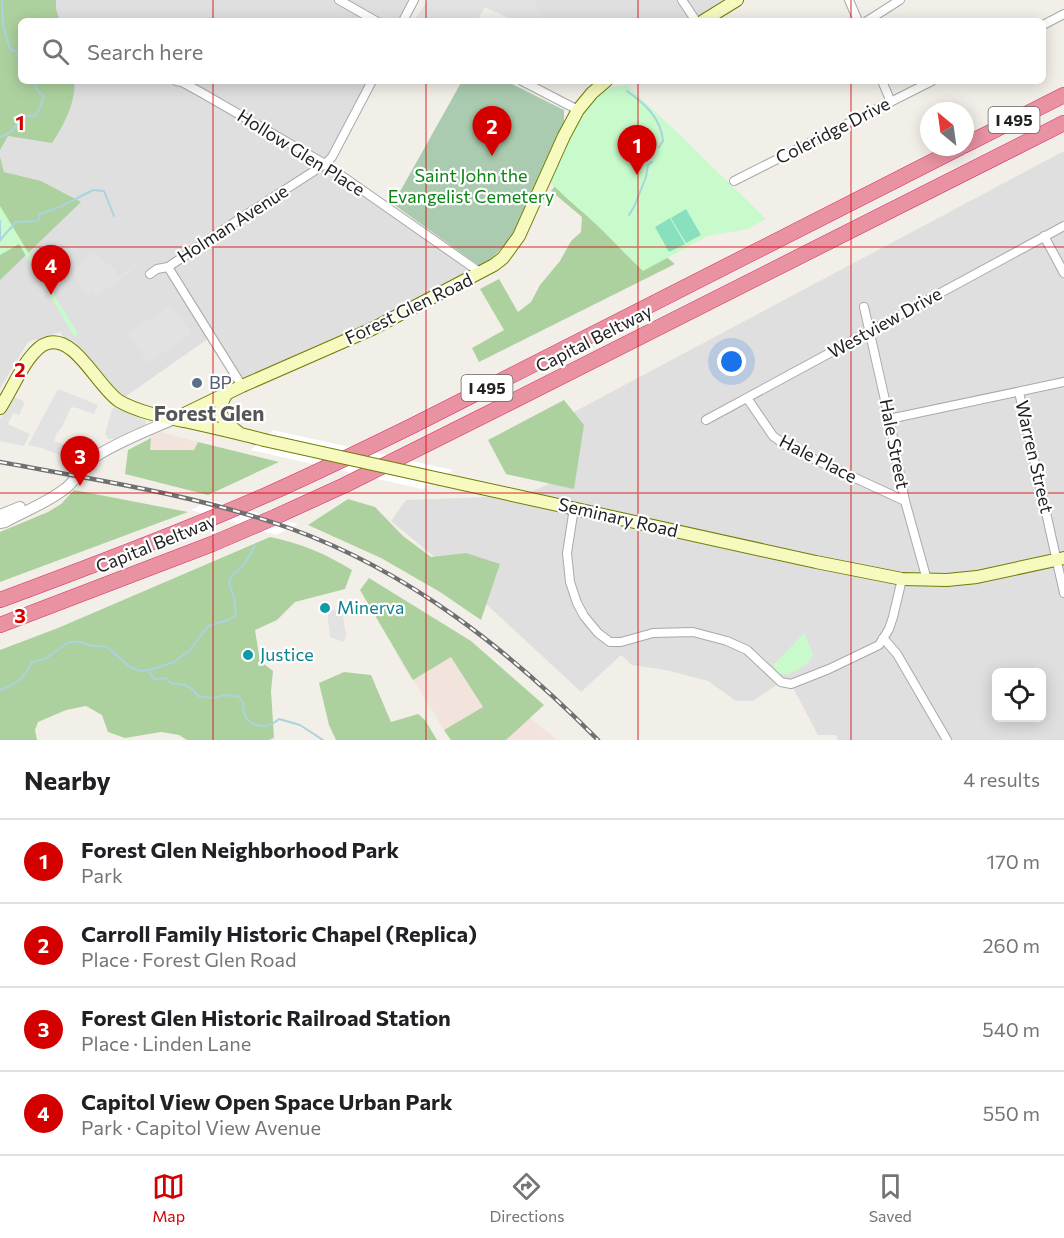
<!DOCTYPE html>
<html lang="en">
<head>
<meta charset="utf-8">
<style>
  :root { --surface:#fff; --page:#f2f2f2; --text:#202124; --muted:#757577; --line:#e0e0e0; --accent:#d40000 }
  body { margin:0; font-family:Commissioner,sans-serif; background:var(--page); color:var(--text) }
  .controls { position:absolute; right:18px; bottom:18px; display:grid; overflow:hidden; border-radius:9px; box-shadow:0 3px 15px #0003 }
  .controls button { width:54px; height:54px; display:grid; place-items:center; padding:0; border:0; border-bottom:2px solid var(--line); background:var(--surface); color:var(--text); font:30px sans-serif }
  .compass { position:absolute; left:920px; top:102px; width:54px; height:54px; border-radius:50%; background:var(--surface); box-shadow:0 3px 15px #0003; rotate:331deg }
  .you { position:absolute; left:732px; top:362px; width:21px; height:21px; margin:-15px; border:4px solid #fff; border-radius:50%; background:#1a73e8; box-shadow:0 0 0 9px #1a73e833 }
  .badge { display:grid; place-items:center; width:39px; height:39px; border-radius:50%; background:var(--accent); color:#fff; font-size:20px; font-weight:700 }
  .pin { position:absolute; translate:-50% -50px; filter:drop-shadow(0 2px 3px #0008) }
  .pin::after { content:''; position:absolute; top:32px; width:21px; height:18px; background:inherit; clip-path:polygon(0 0,100% 0,50% 100%) }
  .list { margin:0; padding:0; list-style:none }
  h2 { display:flex; justify-content:space-between; align-items:center; height:78px; margin:0; padding:0 24px; font-size:26px }
  h2 small { font-size:20px; font-weight:400; color:var(--muted) }
  .list li { display:grid; grid-template-columns:39px 1fr auto; gap:18px; align-items:center; box-sizing:border-box; height:84px; padding:0 24px; border-top:2px solid var(--line) }
  .list b { display:block; font-size:22px; white-space:nowrap }
  .list p { margin:0; font-size:20px; white-space:nowrap; color:var(--muted) }
  .list em { font-size:20px; font-style:normal; color:var(--muted) }
  .icon { flex:none; width:33px; height:33px; fill:none; stroke:currentColor; stroke-width:2; stroke-linecap:round; stroke-linejoin:round }
  .map { position:relative; flex:none; width:1064px; height:740px; overflow:hidden }
  .search { position:absolute; background:var(--surface); box-shadow:0 3px 15px #0003; left:18px; right:18px; top:18px; height:66px; display:flex; align-items:center; gap:15px; box-sizing:border-box; padding:0 21px; border-radius:9px; color:var(--muted); font-size:22px }
  .sheet { height:414px; background:var(--surface) }
  nav { display:flex; justify-content:space-around; align-items:center; box-sizing:border-box; height:84px; border-top:2px solid var(--line); background:var(--surface); font-size:16px; color:var(--muted) }
  nav a { display:grid; justify-items:center; gap:3px }
  nav .on { color:var(--accent) }
  .map>svg:first-child { display:block }
  .residential { fill:#e0dfdf; fill-rule:evenodd }
  .military { fill:#f3e3dd }
  .forest { fill:#add19e }
  .cemetery { fill:#aacbaf }
  .park { fill:#c8facc }
  .pitch { fill:#88e0be }
  .parking { fill:#e2e2e2 }
  .pier { fill:#fff }
  .lines { fill:none; stroke-linecap:round; stroke-linejoin:round }
  .stream { stroke:#aad3df; stroke-width:2 }
  .minor-casing { stroke:#a9a9a9; stroke-width:10 }
  .tertiary-casing { stroke:#a9a9a9; stroke-width:12 }
  .secondary-casing { stroke:#707d05; stroke-width:14 }
  .motorway-casing { stroke:#dc2a67; stroke-width:16 }
  .minor { stroke:#fff; stroke-width:8 }
  .tertiary { stroke:#fff; stroke-width:10 }
  .secondary { stroke:#f7fabf; stroke-width:12 }
  .motorway { stroke:#e892a2; stroke-width:15 }
  .rail-casing { stroke:#707070; stroke-width:4.5 }
  .rail { stroke:#fff; stroke-width:2; stroke-dasharray:7; stroke-linecap:butt }
  .secondary-bridge-casing { stroke:#707d05; stroke-width:14; stroke-linecap:butt }
  .secondary-bridge { stroke:#f7fabf; stroke-width:12 }
  .grid { fill:none; stroke:#d40000; stroke-width:1.5; stroke-opacity:0.55 }
  .service-dot { fill:#5c6f8a; stroke:#fff; stroke-width:2 }
  .culture-dot { fill:#0f9aa8; stroke:#fff; stroke-width:2 }
  .labels { text-anchor:middle; stroke-width:4.5; stroke-linejoin:round; paint-order:stroke }
  .shield { fill:#fff; stroke:#646464; stroke-width:1.5 }
  .shield-label { font-size:16px; font-weight:bold; fill:#222 }
  .street-label { font-size:18px; fill:#222; stroke:#fff }
  .park-label { font-size:18px; fill:#0c8416; stroke:#fff }
  .service-label { font-size:18px; fill:#4e5e75; stroke:#fff; text-anchor:start }
  .culture-label { font-size:18px; fill:#0d838f; stroke:#fff; text-anchor:start }
  .quarter-label { font-size:21px; font-weight:bold; fill:#555; stroke:#fff }
  .grid-label { font-size:20px; text-anchor:middle; font-weight:bold; fill:#d40000; stroke:#fff; stroke-width:4.5; stroke-linejoin:round; paint-order:stroke }
</style>
</head>
<body>
<div class="map">
<svg width="1064" height="740" viewBox="0 0 1064 740">
  <rect width="100%" height="100%" fill="#f2efe9"/>
  <path class="residential" d="M40,0H414L403,21H45Z
    M533,0H737L703,21H546Z
    M21,81H372L326,164L481,273L242,386L212,336L119,401L71,349L60,332L28,342L0,389V95Z
    M1064,151V740H838L836,735H818L791,684L781,682L753,701H736L708,681L666,670L632,665L621,655L581,692L443,564L391,521L406,500L520,496L559,480L572,413ZM996,672H1042V718H996Z"/>
  <path class="military" d="M161,432L198,442L194,450H149L151,433L154,434Z
    M379,591L557,740H450L419,689L402,665L390,640Z"/>
  <path class="forest" d="M0,0H56V9L60,21H21V81H74C77,100 63,127 52,143L8,136L0,150Z
    M0,157L4,172L41,181L81,202L0,280Z
    M565,174L675,264L479,362L472,348L504,330L480,289L499,279L518,312L531,302L540,285L560,261L571,241L581,232L582,217L551,191Z
    M564,400L584,425L574,489L506,474L488,440Z
    M151,438L150,450H194L198,442L279,462L208,495L125,474L128,450Z
    M74,490L188,512L0,582V532L48,512L61,504Z
    M348,499L375,507L403,536L431,557L466,553L500,564L481,620L440,592L381,558L308,525Z
    M270,537C300,543 326,554 352,570L345,589L295,602L277,620L255,630L260,661L273,671L271,691L274,738L269,740H187L179,735L161,732L125,738L108,732L102,715L86,706L66,710L38,722L35,730L37,740H0V650L58,628Z
    M369,578L471,641L544,705L506,740H451L444,730L483,707L451,657L413,680L360,590Z
    M344,672L371,675L391,722L418,714L425,720L437,740H336L329,725L319,683Z"/>
  <path class="cemetery" d="M462,81H506L564,110V123L521,220C509,241 500,252 481,267L393,204Z"/>
  <path class="park" d="M627,85L680,135L766,219L748,229L708,236L643,271C629,258 616,244 602,230C585,213 566,199 549,181C561,156 579,105 604,91C612,87 618,86 627,85Z
    M0,206L78,334L74,336L19,244L0,255Z
    M804,633L813,654L811,660C804,666 788,678 779,673C777,671 774,667 773,665Z"/>
  <path class="pitch" d="M686,209L701,235L686,243L671,218Z
    M670,218L685,244L669,252L655,227Z"/>
  <path class="parking" d="M428,0H533L546,21H515L485,7L477,21H414Z
    M93,251L116,271L115,274L117,277L126,271L136,261L139,263L129,274L96,296L92,291L86,296L72,273Z
    M171,306L192,333L148,363L128,333Z
    M58,389L98,405L94,414L77,408L71,407L62,427L57,433L54,441L77,450L73,461L42,448L28,445Z
    M13,396L25,402L19,415L13,413L8,424L30,434L24,446L0,441V419Z
    M115,407L146,420V425L114,439H108L105,434L112,409Z
    M327,610H342L346,635L344,642L330,637Z"/>
  <path class="pier" d="M273,430L453,470L422,489L251,450Z
    M210,500L298,524L276,535L191,510Z"/>
  <g class="lines">
    <path class="stream" d="M2,0L3,25L10,49L16,52L21,59
      M627,91C645,104 661,118 663,141L659,147
      M0,137L11,132L23,116H35L40,108L44,96L39,92L32,81
      M629,215L634,207L646,177L648,165L652,162
      M0,221V241
      M0,240L16,222L38,221L40,214L62,206L93,190L104,191L114,216
      M148,670L154,679L165,678L172,684C183,683 192,687 198,696L213,698L226,695L239,697L243,703C241,725 264,733 279,719L300,725L323,740
      M0,690C18,683 23,680 32,662L45,659L69,642H80L92,646H106L130,667L140,671L157,668L174,662L189,651L208,626L228,620L236,615L234,598L229,582L233,574L244,565L255,546"/>
    <defs>
      <path id="minor" d="M339,0L376,21
        M682,0L696,21
        M849,0L858,21
        M403,21L414,0
        M867,21L900,0
        M1043,25L1064,14
        M176,81L182,82L202,93L325,164L481,273
        M522,81L578,110
        M882,81L891,102
        M734,181L932,81
        M1044,236L1064,273
        M168,267L242,386
        M150,274L157,269L168,267L241,218L325,164L332,157L372,81
        M864,307L890,422L905,501L927,580
        M1019,392L1064,593
        M747,398L773,436L788,447L905,501
        M889,419L1064,382
        M706,420L1064,226
        M574,508L567,553L570,582L577,603L584,616L598,633L610,642H621L653,633L693,632L727,641L747,650L781,682L791,684L829,669L879,645L889,629L893,617L902,579
        M883,638L897,654L947,740"/>
      <path id="tertiary" d="M0,515L20,507
        M0,523L5,522C25,511 47,503 66,488C78,478 85,463 98,455C122,440 149,430 174,419"/>
      <path id="secondary" d="M703,21L737,0
        M227,393C215,412 221,420 238,432
        M0,408C12,391 28,348 48,343C75,335 98,387 119,401C138,412 163,417 184,421C211,427 238,433 264,440
        M174,419L242,386L372,329L494,265L503,258L519,236L564,136L578,110L592,93L606,81
        M440,479L816,562L902,579L947,580L977,577L1064,558"/>
      <path id="motorway" d="M965,145L1064,95
        M0,600C89,567 177,534 264,496C314,474 363,450 412,426L961,147
        M0,625L212,544L275,517L345,485L511,402L1064,123"/>
    </defs>
    <use href="#minor" class="minor-casing"/>
    <use href="#tertiary" class="tertiary-casing"/>
    <use href="#secondary" class="secondary-casing"/>
    <use href="#motorway" class="motorway-casing"/>
    <use href="#minor" class="minor"/>
    <use href="#tertiary" class="tertiary"/>
    <use href="#secondary" class="secondary"/>
    <use href="#motorway" class="motorway"/>
    <defs>
      <path id="rail" d="M0,462C97,480 196,495 289,528C409,571 509,650 598,740"/>
    </defs>
    <use href="#rail" class="rail-casing"/>
    <use href="#rail" class="rail"/>
    <defs>
      <path id="secondary-bridge" d="M264,440L440,479"/>
    </defs>
    <use href="#secondary-bridge" class="secondary-bridge-casing"/>
    <use href="#secondary-bridge" class="secondary-bridge"/>
  </g>
  <path class="grid" d="M213,0V21M426,0V21M638,0V21M851,0V21M213,81V740M426,81V740M638,81V740M851,81V740M0,247H1064M0,493H1064"/>
  <circle class="service-dot" cx="197" cy="383" r="6"/>
  <g class="culture-dot">
    <circle cx="325" cy="608" r="6"/>
    <circle cx="248" cy="655" r="6"/>
  </g>
  <g class="labels">
    <g class="shield">
      <rect x="988.5" y="107" width="51" height="26" rx="4.5"/>
      <rect x="461.5" y="375" width="51" height="26" rx="4.5"/>
    </g>
    <g class="shield-label">
      <text x="1014" y="126">I 495</text>
      <text x="487" y="394">I 495</text>
    </g>
    <g class="street-label">
      <text transform="translate(833 131) rotate(-27)" y="6">Coleridge Drive</text>
      <text transform="translate(301 153) rotate(32)" y="6">Hollow Glen Place</text>
      <text transform="translate(233 224) rotate(-33)" y="6">Holman Avenue</text>
      <text transform="translate(409 309) rotate(-26)" y="6">Forest Glen Road</text>
      <text transform="translate(885 323) rotate(-29)" y="6">Westview Drive</text>
      <text transform="translate(594 339) rotate(-27)" y="6">Capital Beltway</text>
      <text transform="translate(894 444) rotate(79)" y="6">Hale Street</text>
      <text transform="translate(1034 457) rotate(77)" y="6">Warren Street</text>
      <text transform="translate(818 459) rotate(27)" y="6">Hale Place</text>
      <text transform="translate(618 518) rotate(13)" y="6">Seminary Road</text>
      <text transform="translate(156 544) rotate(-22)" y="6">Capital Beltway</text>
    </g>
    <g class="park-label">
      <text x="471" y="182">Saint John the<tspan x="471" dy="21">Evangelist Cemetery</tspan></text>
    </g>
    <g class="service-label">
      <text x="209" y="389">BP</text>
    </g>
    <g class="culture-label">
      <text x="337" y="614">Minerva</text>
      <text x="260" y="661">Justice</text>
    </g>
    <g class="quarter-label">
      <text x="209" y="421">Forest Glen</text>
    </g>
  </g>
  <g class="grid-label">
    <text x="20" y="130">1</text>
    <text x="20" y="377">2</text>
    <text x="20" y="623">3</text>
  </g>
</svg>
<div class="controls">
<button><svg class="icon" aria-label="locate" viewBox="0 0 24 24"><circle cx="12" cy="12" r="6"/><path d="M12 2v4M12 18v4M2 12h4M18 12h4"/></svg></button>
</div>
<svg class="compass" viewBox="-18 -18 36 36"><path d="M0-13l5 13h-10z" fill="#e53935"/><path d="M0 13l5-13h-10z" fill="#757577"/></svg>
<div class="you"></div>
<div class="pin badge" style="left:637px;top:175px">1</div>
<div class="pin badge" style="left:492px;top:156px">2</div>
<div class="pin badge" style="left:80px;top:486px">3</div>
<div class="pin badge" style="left:51px;top:295px">4</div>
<div class="search"><svg class="icon" aria-label="search" viewBox="0 0 24 24"><circle cx="10" cy="10" r="6"/><path d="M15 15l6 6"/></svg>Search here</div>
</div>
<section class="sheet">
<h2>Nearby<small>4 results</small></h2>
<ul class="list">
<li><span class="badge">1</span><div><b>Forest Glen Neighborhood Park</b><p>Park</p></div><em>170 m</em></li>
<li><span class="badge">2</span><div><b>Carroll Family Historic Chapel (Replica)</b><p>Place · Forest Glen Road</p></div><em>260 m</em></li>
<li><span class="badge">3</span><div><b>Forest Glen Historic Railroad Station</b><p>Place · Linden Lane</p></div><em>540 m</em></li>
<li><span class="badge">4</span><div><b>Capitol View Open Space Urban Park</b><p>Park · Capitol View Avenue</p></div><em>550 m</em></li>
</ul>
</section>
<nav>
<a class="on"><svg class="icon" aria-label="map" viewBox="0 0 24 24"><path d="M3 6l6-2 6 2 6-2v14l-6 2-6-2-6 2zM9 4v14M15 6v14"/></svg>Map</a>
<a><svg class="icon" aria-label="directions" viewBox="0 0 24 24"><path d="M12 3l9 9-9 9-9-9zM9 14v-3h6M13 9l2 2-2 2"/></svg>Directions</a>
<a><svg class="icon" aria-label="saved" viewBox="0 0 24 24"><path d="M7 4h10v16l-5-4-5 4z"/></svg>Saved</a>
</nav>
</body>
</html>
